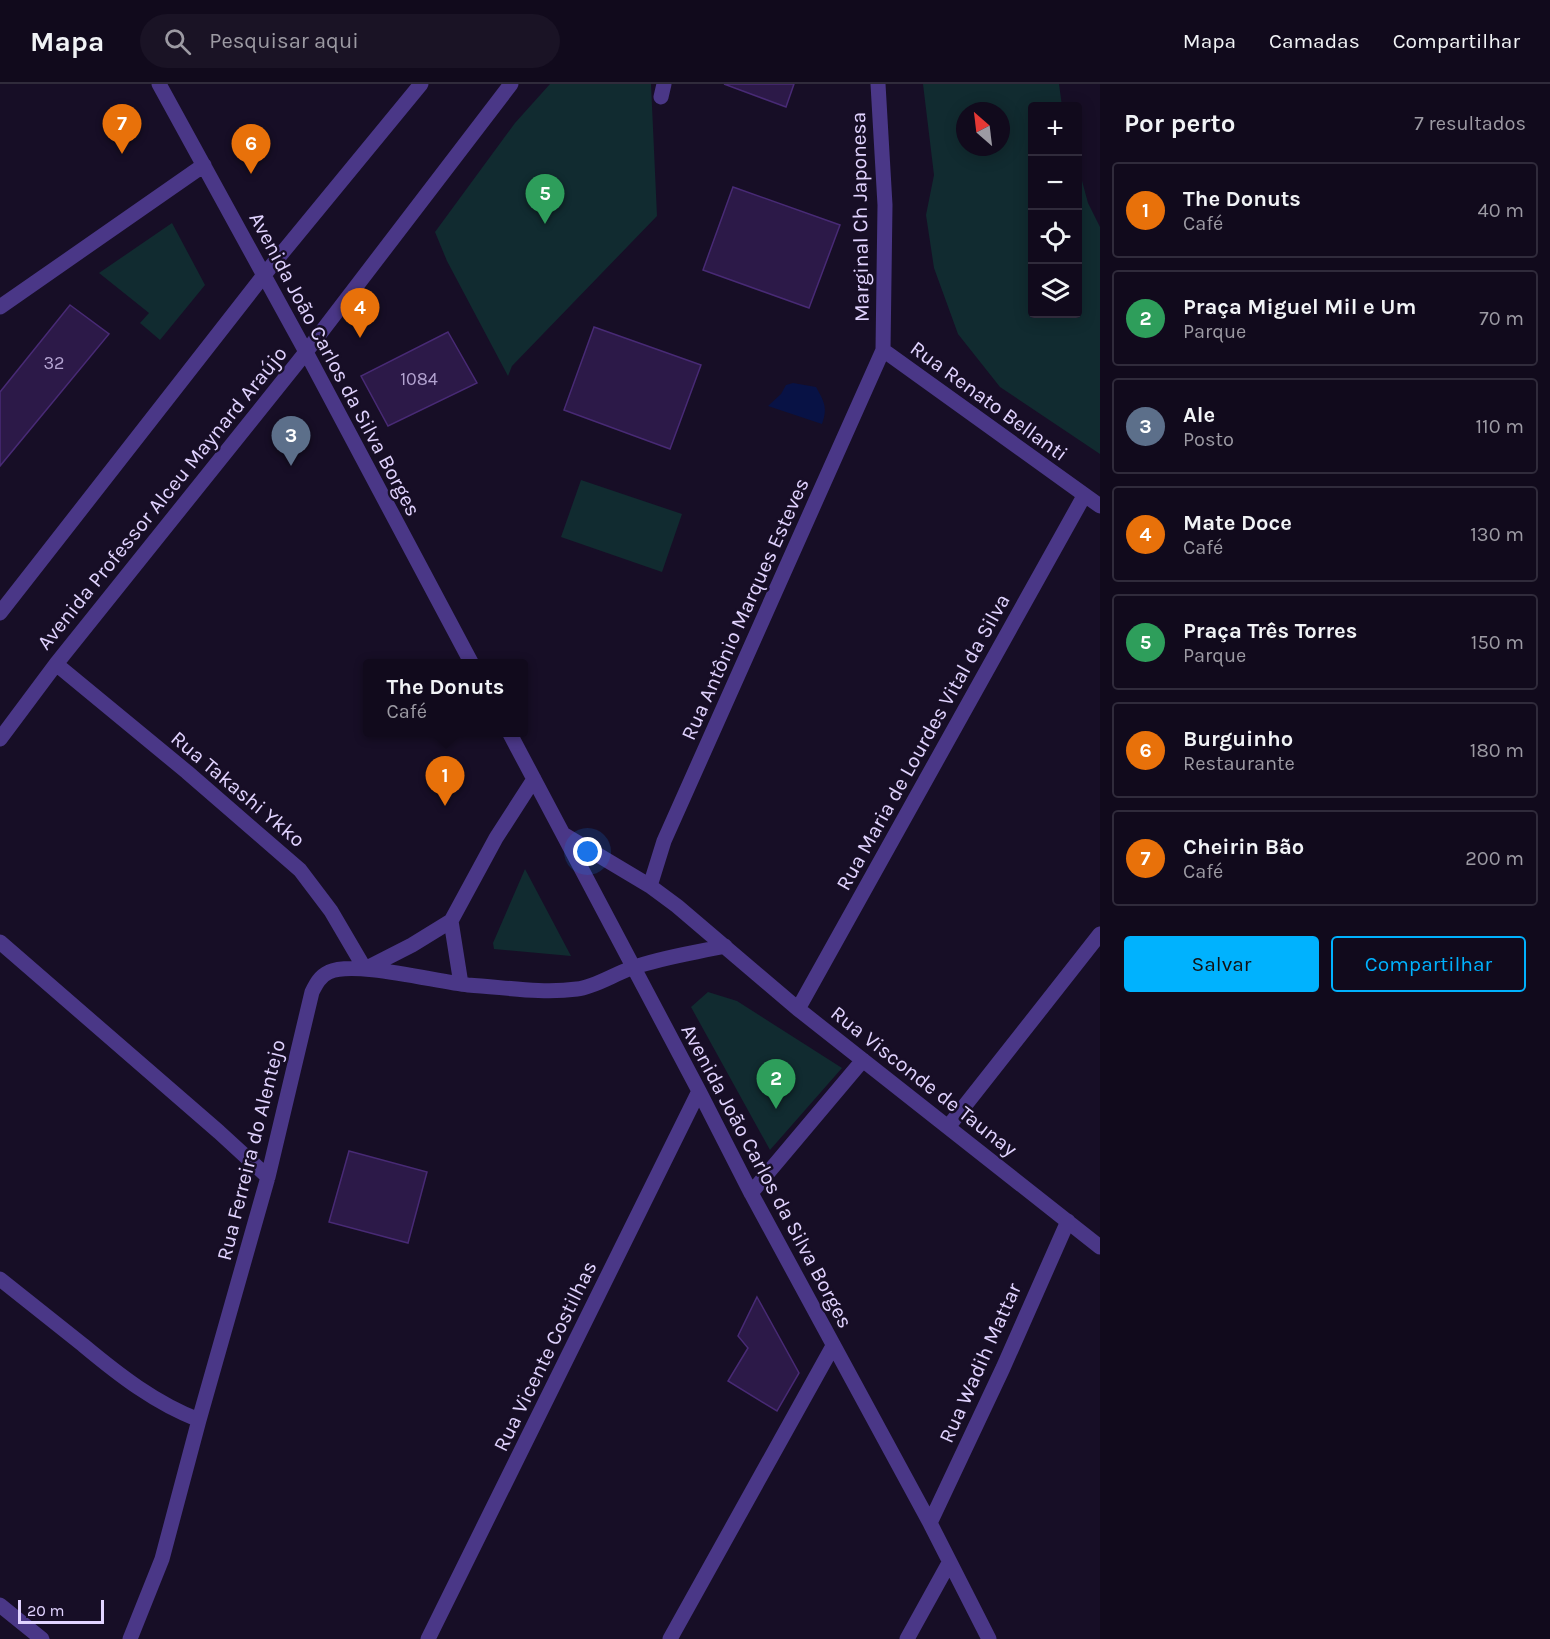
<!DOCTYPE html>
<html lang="pt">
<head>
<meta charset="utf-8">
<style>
  :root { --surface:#110a1c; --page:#1a1325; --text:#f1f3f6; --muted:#9c9aa3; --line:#302b3b; --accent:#00b2fe }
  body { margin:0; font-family:Karla,sans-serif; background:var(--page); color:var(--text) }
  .controls { position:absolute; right:18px; top:18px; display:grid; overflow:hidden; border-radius:6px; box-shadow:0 3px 15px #0003 }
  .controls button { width:54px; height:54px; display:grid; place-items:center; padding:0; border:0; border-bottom:2px solid var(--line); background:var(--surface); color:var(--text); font:30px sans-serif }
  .compass { position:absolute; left:956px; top:18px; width:54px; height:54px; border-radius:50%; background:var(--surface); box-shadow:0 3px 15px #0003; rotate:332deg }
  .scale { position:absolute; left:18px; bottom:15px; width:86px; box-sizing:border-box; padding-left:6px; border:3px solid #e1d3ff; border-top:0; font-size:16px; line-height:21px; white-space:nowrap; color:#e1d3ff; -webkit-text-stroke:4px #170e26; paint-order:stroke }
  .you { position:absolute; left:588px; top:768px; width:21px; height:21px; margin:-15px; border:4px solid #fff; border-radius:50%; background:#1a73e8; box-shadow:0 0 0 9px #1a73e833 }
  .badge { display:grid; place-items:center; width:39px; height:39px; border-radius:50%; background:var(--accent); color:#fff; font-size:20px; font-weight:700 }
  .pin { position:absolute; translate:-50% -50px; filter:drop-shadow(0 2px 3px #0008) }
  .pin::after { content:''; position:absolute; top:32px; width:21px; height:18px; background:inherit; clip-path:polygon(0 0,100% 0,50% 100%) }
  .popup { position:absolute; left:363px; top:575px; width:165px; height:78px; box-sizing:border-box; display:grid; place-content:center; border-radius:6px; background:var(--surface); filter:drop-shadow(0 2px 4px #0005); font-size:20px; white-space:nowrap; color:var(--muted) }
  .popup b { font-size:22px; color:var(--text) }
  .popup::after { content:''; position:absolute; left:50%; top:100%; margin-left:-12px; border:12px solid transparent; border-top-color:var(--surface) }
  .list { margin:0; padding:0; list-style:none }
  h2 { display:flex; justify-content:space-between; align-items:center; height:78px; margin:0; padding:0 24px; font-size:26px }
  h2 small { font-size:20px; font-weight:400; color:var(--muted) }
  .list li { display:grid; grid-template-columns:39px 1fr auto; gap:18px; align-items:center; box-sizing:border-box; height:96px; margin:0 12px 12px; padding:0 12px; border:2px solid var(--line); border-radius:6px }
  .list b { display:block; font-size:22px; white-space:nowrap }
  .list p { margin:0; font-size:20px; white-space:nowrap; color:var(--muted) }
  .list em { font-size:20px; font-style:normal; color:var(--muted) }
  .actions { display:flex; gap:12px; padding:18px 24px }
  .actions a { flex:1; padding:14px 0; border:2px solid var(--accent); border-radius:6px; text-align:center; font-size:21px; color:var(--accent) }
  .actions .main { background:var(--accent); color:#111 }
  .icon { flex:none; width:33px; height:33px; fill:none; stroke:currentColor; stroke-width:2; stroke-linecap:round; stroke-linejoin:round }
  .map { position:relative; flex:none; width:1100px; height:1555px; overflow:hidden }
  header { display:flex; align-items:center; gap:36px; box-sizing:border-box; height:84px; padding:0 30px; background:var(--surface); border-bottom:2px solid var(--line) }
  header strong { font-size:28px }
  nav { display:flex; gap:33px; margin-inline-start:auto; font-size:21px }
  .search { width:420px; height:54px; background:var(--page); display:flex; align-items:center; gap:15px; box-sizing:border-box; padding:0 21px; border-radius:33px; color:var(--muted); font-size:22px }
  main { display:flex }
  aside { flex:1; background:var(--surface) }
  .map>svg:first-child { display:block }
  .green { fill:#112b30; fill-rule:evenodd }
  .water { fill:#081245 }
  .building { fill:#2c1948; stroke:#482a75; stroke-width:1.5 }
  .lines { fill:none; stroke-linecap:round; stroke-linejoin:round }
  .minor { stroke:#4a3787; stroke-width:15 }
  .labels { text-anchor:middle; stroke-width:5; stroke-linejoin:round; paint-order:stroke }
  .number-label { font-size:18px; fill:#b4a4d1 }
  .street-label { font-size:21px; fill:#e1d3ff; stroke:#170e26 }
</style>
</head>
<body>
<header>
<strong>Mapa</strong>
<div class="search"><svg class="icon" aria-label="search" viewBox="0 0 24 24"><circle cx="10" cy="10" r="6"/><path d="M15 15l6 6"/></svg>Pesquisar aqui</div>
<nav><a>Mapa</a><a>Camadas</a><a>Compartilhar</a></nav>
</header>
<main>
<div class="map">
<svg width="1100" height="1555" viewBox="0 0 1100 1555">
  <rect width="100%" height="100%" fill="#170e26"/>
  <path class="green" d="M550,0H651L657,132L512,282L508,292L447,177L435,148L515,39Z
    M923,0H1059L1062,22H1032V230H1078V82L1088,119L1100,143V370L1000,303L958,250L934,184L926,131L934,91ZM965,27H1001V63H965Z
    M172,139L205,201L160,256L140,239L149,229L99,189Z
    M581,396L682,430L662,488L561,453Z
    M525,785L571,872L494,865L493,859Z
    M708,908L737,917L842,984L770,1066L691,923Z"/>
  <path class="water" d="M793,299L816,303C824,317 828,324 822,340L768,322L781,310L786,301Z"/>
  <path class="building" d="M724,0H794L786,23Z
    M733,103L840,141L809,224L703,186Z
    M70,221L109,250L0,382V308Z
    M594,243L701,281L670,365L564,326Z
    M448,248L477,299L388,342L361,292Z
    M349,1067L427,1088L408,1159L329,1138Z
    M757,1213L799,1289L777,1327L728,1297L748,1264L738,1252Z"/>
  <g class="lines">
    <path class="minor" d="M159,0L306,268L472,580
      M661,13L664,0
      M0,223L204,81
      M883,266L1100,422
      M0,529L264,191L421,0
      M56,580L187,688L300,786L331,827L365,885
      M509,648L699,1007L751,1109L930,1439L989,1555
      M0,655L56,580L306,268L511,0
      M563,750L650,802L677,822L798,925L1100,1163
      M650,802L664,757L883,266L885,121L878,0
      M451,837L461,900
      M0,858L219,1048L268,1093
      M365,885L412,861L451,837L496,754L534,695
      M798,925L1084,412
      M948,1043L1100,850
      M751,1109L863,976
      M0,1195C28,1217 55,1239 83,1261C119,1291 155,1319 199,1336
      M930,1439L1003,1284L1068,1137
      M0,1521L42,1555
      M130,1555L162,1475L199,1336L268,1093L312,908C316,900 320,892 329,888C354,876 437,898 468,901C504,903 541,910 577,905C595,903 614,890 632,884C662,873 694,869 725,862
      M428,1555L699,1007
      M670,1555L833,1262
      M907,1555L949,1479"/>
  </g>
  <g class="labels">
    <g class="number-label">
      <text x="54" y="285">32</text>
      <text x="419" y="301">1084</text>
    </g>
    <g class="street-label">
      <text transform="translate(860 133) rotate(-91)" y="7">Marginal Ch Japonesa</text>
      <text transform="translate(335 280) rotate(62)" y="7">Avenida João Carlos da Silva Borges</text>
      <text transform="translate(989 317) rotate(36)" y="7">Rua Renato Bellanti</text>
      <text transform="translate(162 414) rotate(-51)" y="7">Avenida Professor Alceu Maynard Araújo</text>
      <text transform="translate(745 525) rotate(-66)" y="7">Rua Antônio Marques Esteves</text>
      <text transform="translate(923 658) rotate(-61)" y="7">Rua Maria de Lourdes Vital da Silva</text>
      <text transform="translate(238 705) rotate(40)" y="7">Rua Takashi Ykko</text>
      <text transform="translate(924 997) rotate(38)" y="7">Rua Visconde de Taunay</text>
      <text transform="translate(251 1066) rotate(-76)" y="7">Rua Ferreira do Alentejo</text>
      <text transform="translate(767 1092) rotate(62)" y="7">Avenida João Carlos da Silva Borges</text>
      <text transform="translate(545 1272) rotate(-64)" y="7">Rua Vicente Costilhas</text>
      <text transform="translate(980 1279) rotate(-66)" y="7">Rua Wadih Mattar</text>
    </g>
  </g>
</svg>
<div class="controls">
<button>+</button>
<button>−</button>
<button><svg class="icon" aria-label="locate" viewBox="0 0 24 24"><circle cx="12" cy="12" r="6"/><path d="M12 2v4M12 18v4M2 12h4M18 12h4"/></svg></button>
<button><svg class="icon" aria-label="layers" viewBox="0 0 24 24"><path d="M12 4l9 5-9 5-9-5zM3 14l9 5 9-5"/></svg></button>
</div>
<svg class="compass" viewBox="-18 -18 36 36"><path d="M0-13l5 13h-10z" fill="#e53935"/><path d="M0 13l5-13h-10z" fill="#9c9aa3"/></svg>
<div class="scale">20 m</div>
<div class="you"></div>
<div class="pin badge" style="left:445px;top:722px;background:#e8710a">1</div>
<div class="popup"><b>The Donuts</b>Café</div>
<div class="pin badge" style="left:776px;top:1025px;background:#2e9e5b">2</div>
<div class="pin badge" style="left:291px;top:382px;background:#5c6f8a">3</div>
<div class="pin badge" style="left:360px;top:254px;background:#e8710a">4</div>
<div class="pin badge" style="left:545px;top:140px;background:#2e9e5b">5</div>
<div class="pin badge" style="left:251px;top:90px;background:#e8710a">6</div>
<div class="pin badge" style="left:122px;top:70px;background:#e8710a">7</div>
</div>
<aside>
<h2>Por perto<small>7 resultados</small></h2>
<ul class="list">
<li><span class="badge" style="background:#e8710a">1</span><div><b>The Donuts</b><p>Café</p></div><em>40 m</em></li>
<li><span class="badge" style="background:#2e9e5b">2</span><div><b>Praça Miguel Mil e Um</b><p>Parque</p></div><em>70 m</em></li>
<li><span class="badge" style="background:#5c6f8a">3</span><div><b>Ale</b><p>Posto</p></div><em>110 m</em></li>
<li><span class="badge" style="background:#e8710a">4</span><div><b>Mate Doce</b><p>Café</p></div><em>130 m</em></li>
<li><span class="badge" style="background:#2e9e5b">5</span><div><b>Praça Três Torres</b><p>Parque</p></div><em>150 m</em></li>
<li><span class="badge" style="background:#e8710a">6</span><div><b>Burguinho</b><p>Restaurante</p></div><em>180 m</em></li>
<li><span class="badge" style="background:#e8710a">7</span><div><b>Cheirin Bão</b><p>Café</p></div><em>200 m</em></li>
</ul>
<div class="actions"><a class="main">Salvar</a><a>Compartilhar</a></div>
</aside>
</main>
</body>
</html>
